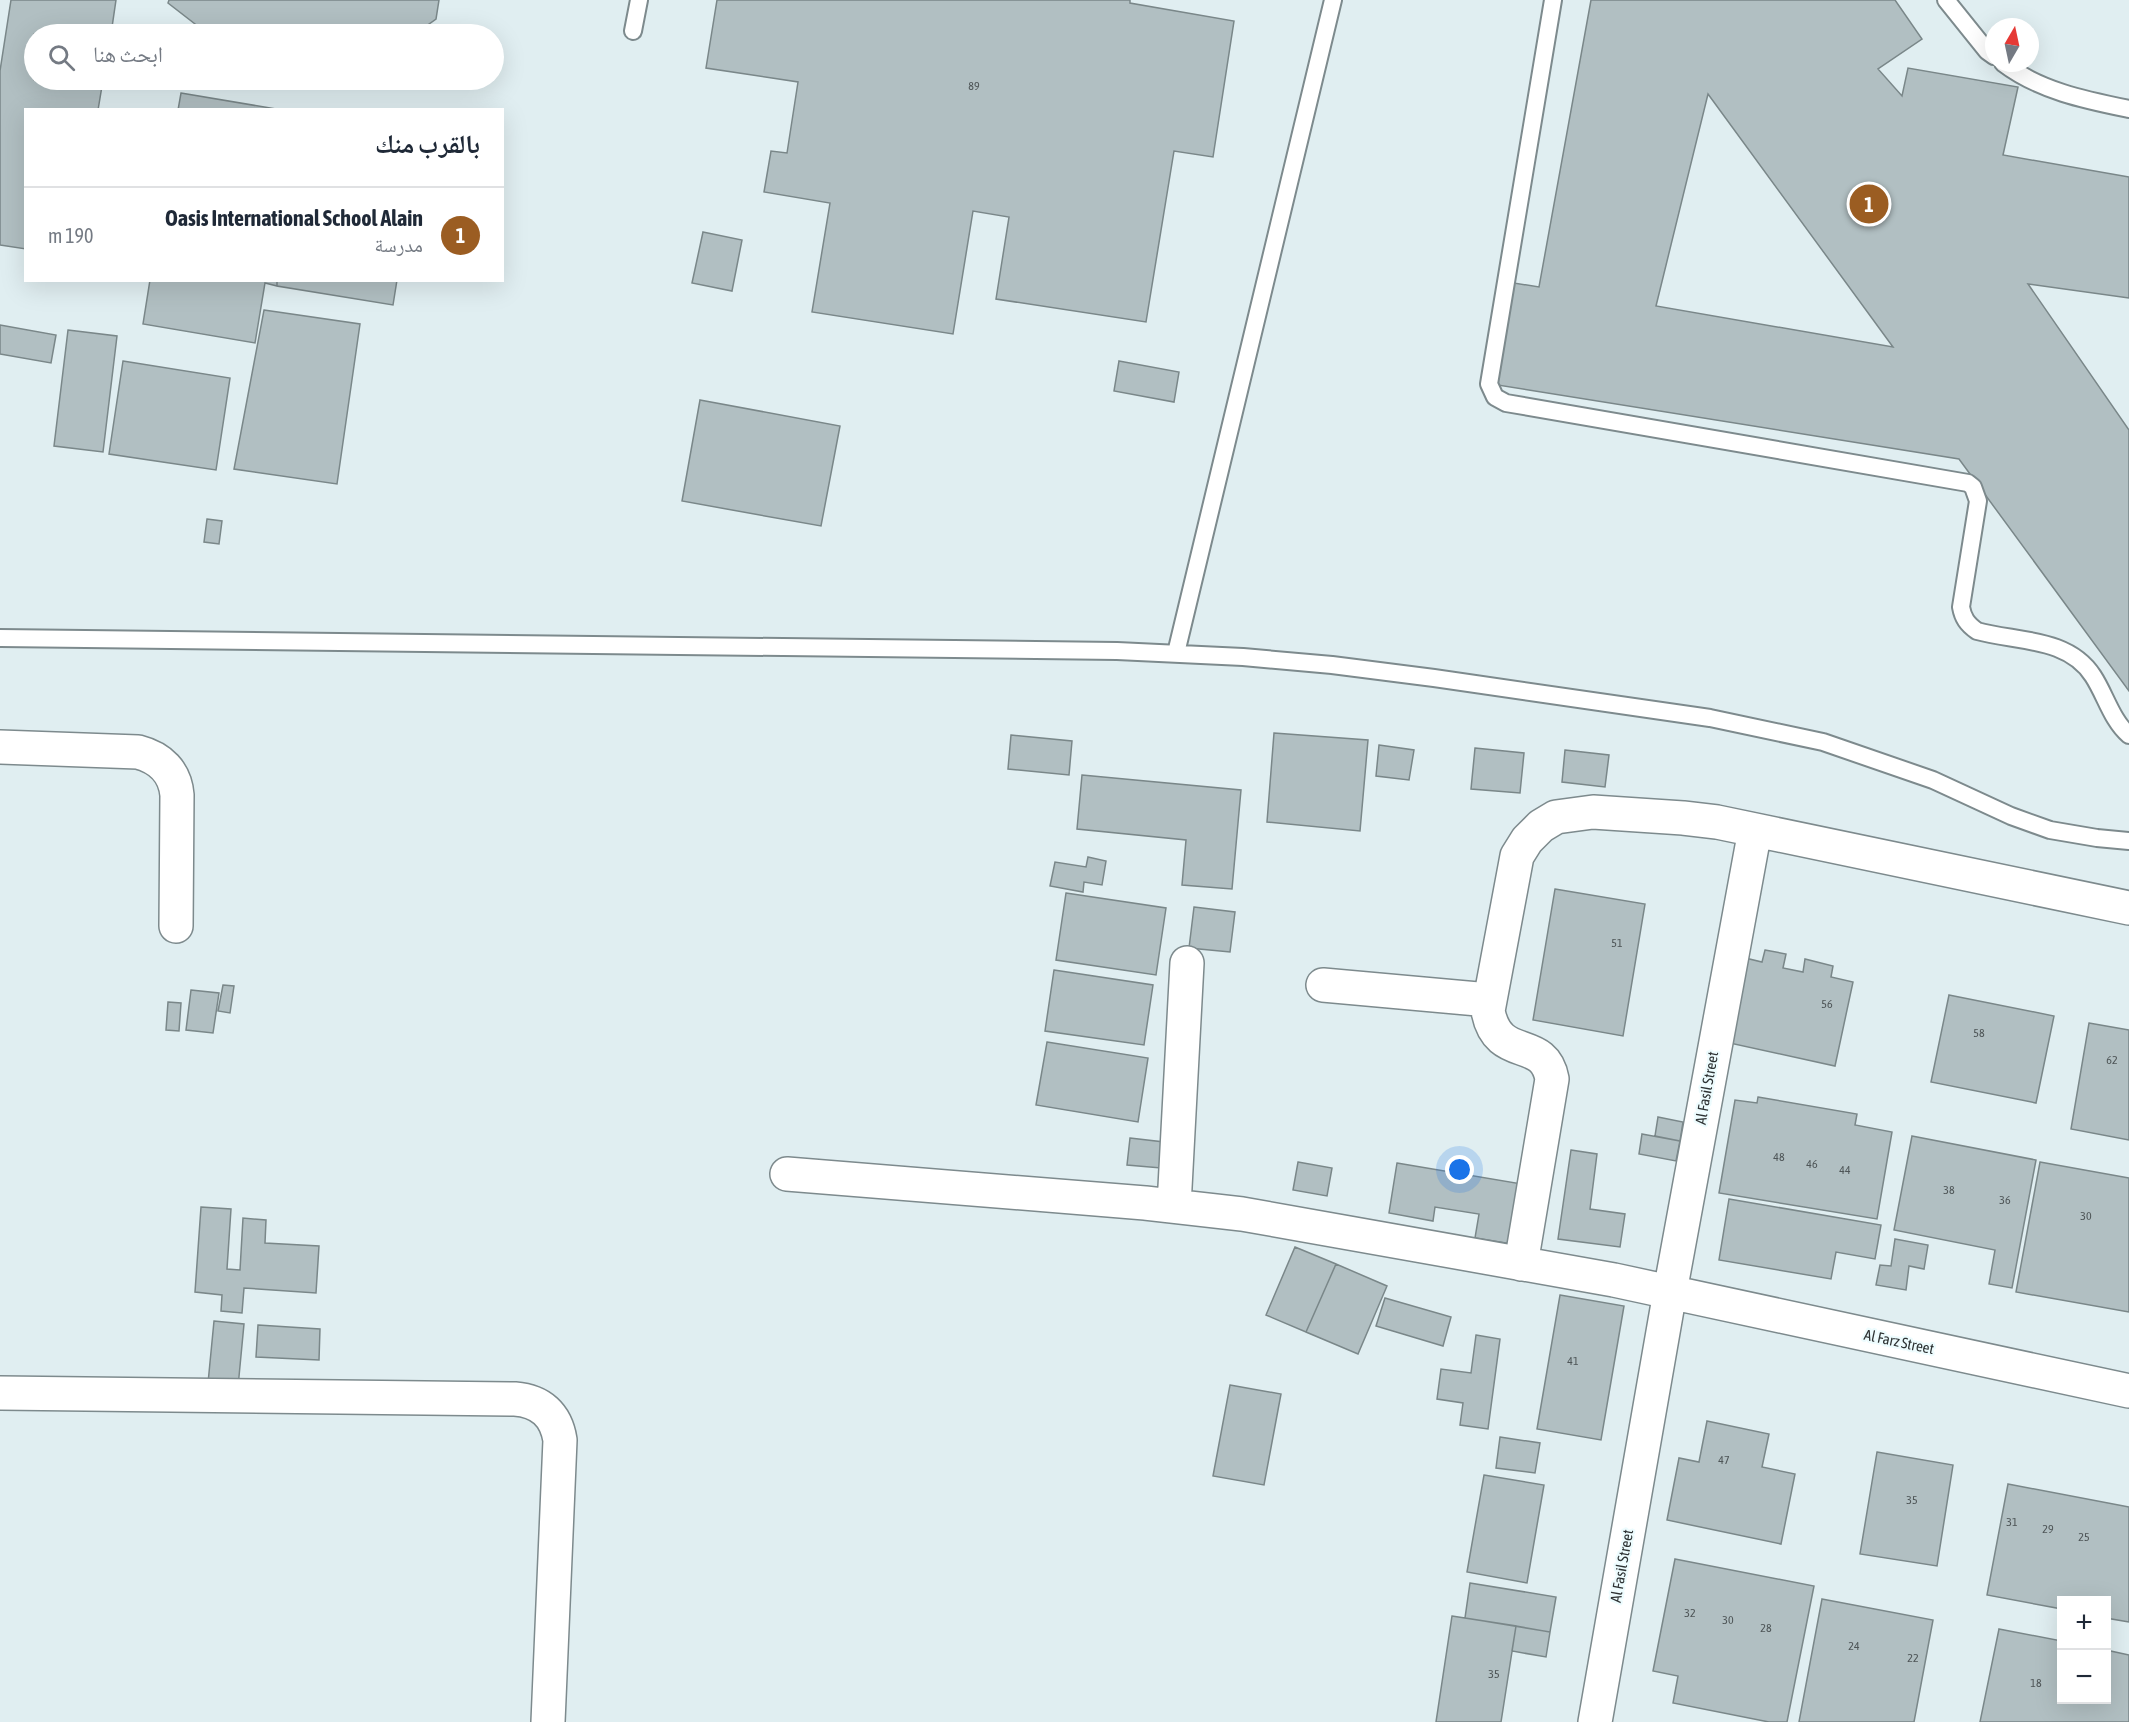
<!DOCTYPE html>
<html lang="ar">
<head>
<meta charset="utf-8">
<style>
  :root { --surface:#fff; --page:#f2f2f3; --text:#1f2937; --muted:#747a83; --line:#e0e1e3; --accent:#9b5d22 }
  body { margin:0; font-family:"Asap Condensed","Noto Naskh Arabic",sans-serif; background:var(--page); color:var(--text); direction:rtl }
  .controls { position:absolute; right:18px; bottom:18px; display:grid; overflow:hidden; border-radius:0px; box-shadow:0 6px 24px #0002 }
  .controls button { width:54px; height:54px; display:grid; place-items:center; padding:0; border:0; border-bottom:2px solid var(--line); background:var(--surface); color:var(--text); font:30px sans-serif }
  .compass { position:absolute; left:1985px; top:18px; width:54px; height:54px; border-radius:50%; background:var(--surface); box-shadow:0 6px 24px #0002; rotate:9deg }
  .you { position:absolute; left:1460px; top:1170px; width:21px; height:21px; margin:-15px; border:4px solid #fff; border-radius:50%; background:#1a73e8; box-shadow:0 0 0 9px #1a73e833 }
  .badge { display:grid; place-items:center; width:39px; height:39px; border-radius:50%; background:var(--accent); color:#fff; font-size:20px; font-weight:700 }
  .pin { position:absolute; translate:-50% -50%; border:3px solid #fff; box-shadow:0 2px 6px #0006 }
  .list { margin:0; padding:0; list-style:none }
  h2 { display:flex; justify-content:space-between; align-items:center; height:78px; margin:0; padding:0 24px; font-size:26px }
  h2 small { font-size:20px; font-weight:400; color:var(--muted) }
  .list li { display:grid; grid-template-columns:39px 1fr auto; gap:18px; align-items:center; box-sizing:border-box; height:96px; padding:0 24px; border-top:2px solid var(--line) }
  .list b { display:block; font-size:22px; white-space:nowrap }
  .list p { margin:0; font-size:20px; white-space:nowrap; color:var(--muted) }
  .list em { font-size:20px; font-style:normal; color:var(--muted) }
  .icon { flex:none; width:33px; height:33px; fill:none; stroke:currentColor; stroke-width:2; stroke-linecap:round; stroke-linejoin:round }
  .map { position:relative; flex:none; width:2129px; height:1722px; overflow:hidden; direction:ltr }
  .search { position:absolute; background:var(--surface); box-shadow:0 6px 24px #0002; left:24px; top:24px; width:480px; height:66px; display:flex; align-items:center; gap:15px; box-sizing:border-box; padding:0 21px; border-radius:33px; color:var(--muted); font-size:22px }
  .panel { position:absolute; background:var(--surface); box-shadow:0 6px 24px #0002; left:24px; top:108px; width:480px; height:174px; border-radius:0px; direction:rtl }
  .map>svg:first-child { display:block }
  .building { fill:#b1bfc2; stroke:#7a8789; stroke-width:1.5; fill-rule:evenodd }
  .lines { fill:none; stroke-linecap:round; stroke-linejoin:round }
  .lane-casing { stroke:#7d8a8d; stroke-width:20 }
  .street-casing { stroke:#7d8a8d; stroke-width:36 }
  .lane { stroke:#fff; stroke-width:16 }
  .street { stroke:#fff; stroke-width:33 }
  .labels { text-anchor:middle; stroke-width:4.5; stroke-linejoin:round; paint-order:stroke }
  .number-label { font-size:12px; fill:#4f5658 }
  .street-label { font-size:15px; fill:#2e3334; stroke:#edfcfe }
</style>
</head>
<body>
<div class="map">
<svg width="2129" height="1722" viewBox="0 0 2129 1722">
  <rect width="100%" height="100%" fill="#e0eef1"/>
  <path class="building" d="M11,0H116L111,34H34V80H103L98,110H26V249L0,245V71Z
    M169,0H439L436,19L415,34H208L168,3Z
    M717,0H1130V3L1234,21L1213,157L1174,151L1146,322L996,299L1009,217L973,211L953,334L812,312L830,203L764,192L771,151L787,153L798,82L706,68Z
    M1591,0H1895L1922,39L1878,69L1902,96L1908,68L2018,87L2003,155L2129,177V298L2028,284L2129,430V691L1959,459L1491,384L1508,282L1539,287ZM1708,94L1893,347L1656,306Z
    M181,93L282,110H178Z
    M703,232L742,240L732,291L692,283Z
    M150,280H277V286L265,283L255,343L143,324Z
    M277,280H397L393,305L277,286Z
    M264,310L360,324L337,484L234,469Z
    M0,325L56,335L51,363L0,354Z
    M68,330L117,336L103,452L54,446Z
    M123,361L230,378L216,470L109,454Z
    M1119,361L1179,372L1174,402L1114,391Z
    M700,400L840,426L821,526L682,501Z
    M207,519L222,521L219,544L204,542Z
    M1274,733L1368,740L1360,831L1267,822Z
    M1011,735L1072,741L1069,775L1008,769Z
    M1379,745L1414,750L1409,780L1376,776Z
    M1475,748L1524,753L1520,793L1471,789Z
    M1565,750L1609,755L1605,787L1562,782Z
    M1082,775L1241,790L1232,889L1182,885L1186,840L1077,829Z
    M1088,857L1106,861L1102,885L1084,882L1083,892L1050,886L1055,862L1086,867Z
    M1555,889L1645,904L1623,1036L1533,1020Z
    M1066,893L1166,908L1156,975L1056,960Z
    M1194,907L1235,912L1230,952L1189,948Z
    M1765,950L1786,954L1783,968L1803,972L1805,959L1833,966L1831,977L1853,982L1835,1066L1725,1042L1741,957L1762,962Z
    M1054,970L1153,985L1144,1045L1045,1031Z
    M223,985L234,986L230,1013L218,1011Z
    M191,990L219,993L213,1033L186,1030Z
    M1949,995L2054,1016L2036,1103L1931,1082Z
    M168,1002L181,1003L179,1031L166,1030Z
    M2089,1023L2129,1030V1140L2071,1129Z
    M1047,1042L1148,1058L1138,1122L1036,1105Z
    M1758,1097L1857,1114L1855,1125L1892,1132L1877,1219L1719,1193L1735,1100L1757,1103Z
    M1658,1117L1683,1122L1680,1141L1655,1136Z
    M1642,1134L1680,1141L1676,1161L1639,1154Z
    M1912,1136L2036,1160L2012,1288L1989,1284L1995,1250L1894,1230Z
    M1130,1138L1164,1142L1161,1168L1127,1165Z
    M1571,1150L1597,1154L1590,1209L1625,1214L1620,1247L1558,1239Z
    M1298,1162L1332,1168L1327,1196L1293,1190Z
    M2040,1162L2129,1178V1312L2016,1292Z
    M1397,1163L1522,1184L1512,1244L1475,1238L1479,1214L1435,1207L1433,1221L1389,1213Z
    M1729,1199L1881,1225L1875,1259L1836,1252L1831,1279L1719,1260Z
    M201,1207L231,1209L227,1269L240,1270L243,1218L266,1220L265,1243L319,1246L316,1293L244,1288L242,1313L221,1311L222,1295L195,1292Z
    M1895,1239L1928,1245L1924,1269L1909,1266L1906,1290L1876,1285L1880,1265L1891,1266Z
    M1295,1247L1336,1264L1306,1332L1266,1315Z
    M1336,1264L1387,1286L1358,1354L1306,1332Z
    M1560,1295L1624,1306L1601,1440L1537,1429Z
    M1385,1298L1451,1317L1443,1346L1376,1326Z
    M214,1321L244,1324L238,1387L208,1383Z
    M258,1325L320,1329L319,1360L256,1357Z
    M1476,1335L1500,1339L1488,1429L1460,1425L1463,1403L1437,1399L1441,1369L1471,1373Z
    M1230,1385L1281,1394L1264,1485L1213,1476Z
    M1707,1421L1769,1434L1762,1467L1795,1474L1781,1544L1667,1520L1679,1458L1699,1462Z
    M1500,1437L1540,1443L1535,1473L1496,1468Z
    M1877,1452L1953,1465L1937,1566L1860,1554Z
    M1484,1475L1544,1485L1527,1583L1467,1572Z
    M2008,1484L2129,1507V1622L2106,1618V1600H2062V1609L1987,1595Z
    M1675,1559L1814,1586L1787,1722H1769L1673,1703L1678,1676L1653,1671Z
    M1470,1583L1556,1597L1550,1632L1465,1618Z
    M1822,1599L1933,1620L1914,1722H1799Z
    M1452,1616L1516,1626L1501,1722H1436Z
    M1516,1626L1550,1632L1546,1657L1512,1651Z
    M1999,1629L2062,1641V1700H2106V1650L2129,1655V1722H1980Z"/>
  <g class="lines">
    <defs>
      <path id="lane" d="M1553,0L1489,384L1495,397L1506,403L1968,483L1973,487L1978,501L1961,607C1963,618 1967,624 1977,631C2016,642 2068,637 2093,676C2105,694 2112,721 2129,735
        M1946,0L1987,51L1994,56
        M633,31L639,0
        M2003,63C2040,91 2085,100 2129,109
        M0,638L1117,651L1243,657L1332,665L1434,678L1710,718L1823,742L1933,780L2011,816L2050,830L2097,838L2129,841
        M1176,653L1333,0"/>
      <path id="street" d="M0,747L138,752C161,758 175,772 177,795L176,926
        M1323,985L1489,1000
        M787,1174L1145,1203L1242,1214L1614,1280L2129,1391
        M1174,1206L1187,963
        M1521,1264L1552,1079C1544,1034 1498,1064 1488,1011L1517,856L1527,840L1541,826L1556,817L1593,812L1683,818L1717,822L2129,908
        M0,1393L515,1399C541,1401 556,1415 560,1440L548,1722
        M1595,1722L1670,1292L1755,830"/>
    </defs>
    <use href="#lane" class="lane-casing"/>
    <use href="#street" class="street-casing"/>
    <use href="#lane" class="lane"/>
    <use href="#street" class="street"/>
  </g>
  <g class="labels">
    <g class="number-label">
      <text x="974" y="90">89</text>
      <text x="1617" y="947">51</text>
      <text x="1827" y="1008">56</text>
      <text x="1979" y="1037">58</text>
      <text x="2112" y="1064">62</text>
      <text x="1779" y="1161">48</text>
      <text x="1812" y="1168">46</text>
      <text x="1845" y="1174">44</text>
      <text x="1949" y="1194">38</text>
      <text x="2005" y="1204">36</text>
      <text x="2086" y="1220">30</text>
      <text x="1573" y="1365">41</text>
      <text x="1724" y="1464">47</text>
      <text x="1912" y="1504">35</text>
      <text x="2012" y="1526">31</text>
      <text x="2048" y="1533">29</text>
      <text x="2084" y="1541">25</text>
      <text x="1690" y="1617">32</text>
      <text x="1728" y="1624">30</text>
      <text x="1766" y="1632">28</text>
      <text x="1854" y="1650">24</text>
      <text x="1913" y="1662">22</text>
      <text x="1494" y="1678">35</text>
      <text x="2036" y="1687">18</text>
    </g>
    <g class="street-label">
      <text transform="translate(1707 1088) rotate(-80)" y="5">Al Fasil Street</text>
      <text transform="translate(1899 1342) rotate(12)" y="5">Al Farz Street</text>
      <text transform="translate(1622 1566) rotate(-80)" y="5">Al Fasil Street</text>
    </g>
  </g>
</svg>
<div class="controls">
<button>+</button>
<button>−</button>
</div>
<svg class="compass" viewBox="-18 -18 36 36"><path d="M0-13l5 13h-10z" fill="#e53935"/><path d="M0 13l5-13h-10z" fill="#747a83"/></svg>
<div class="you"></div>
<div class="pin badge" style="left:1869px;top:204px">1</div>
<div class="search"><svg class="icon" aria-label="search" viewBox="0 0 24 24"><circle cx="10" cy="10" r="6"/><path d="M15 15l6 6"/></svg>ابحث هنا</div>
<section class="panel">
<h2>بالقرب منك<small></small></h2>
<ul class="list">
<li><span class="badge">1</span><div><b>Oasis International School Alain</b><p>مدرسة</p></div><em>190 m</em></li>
</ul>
</section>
</div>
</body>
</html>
